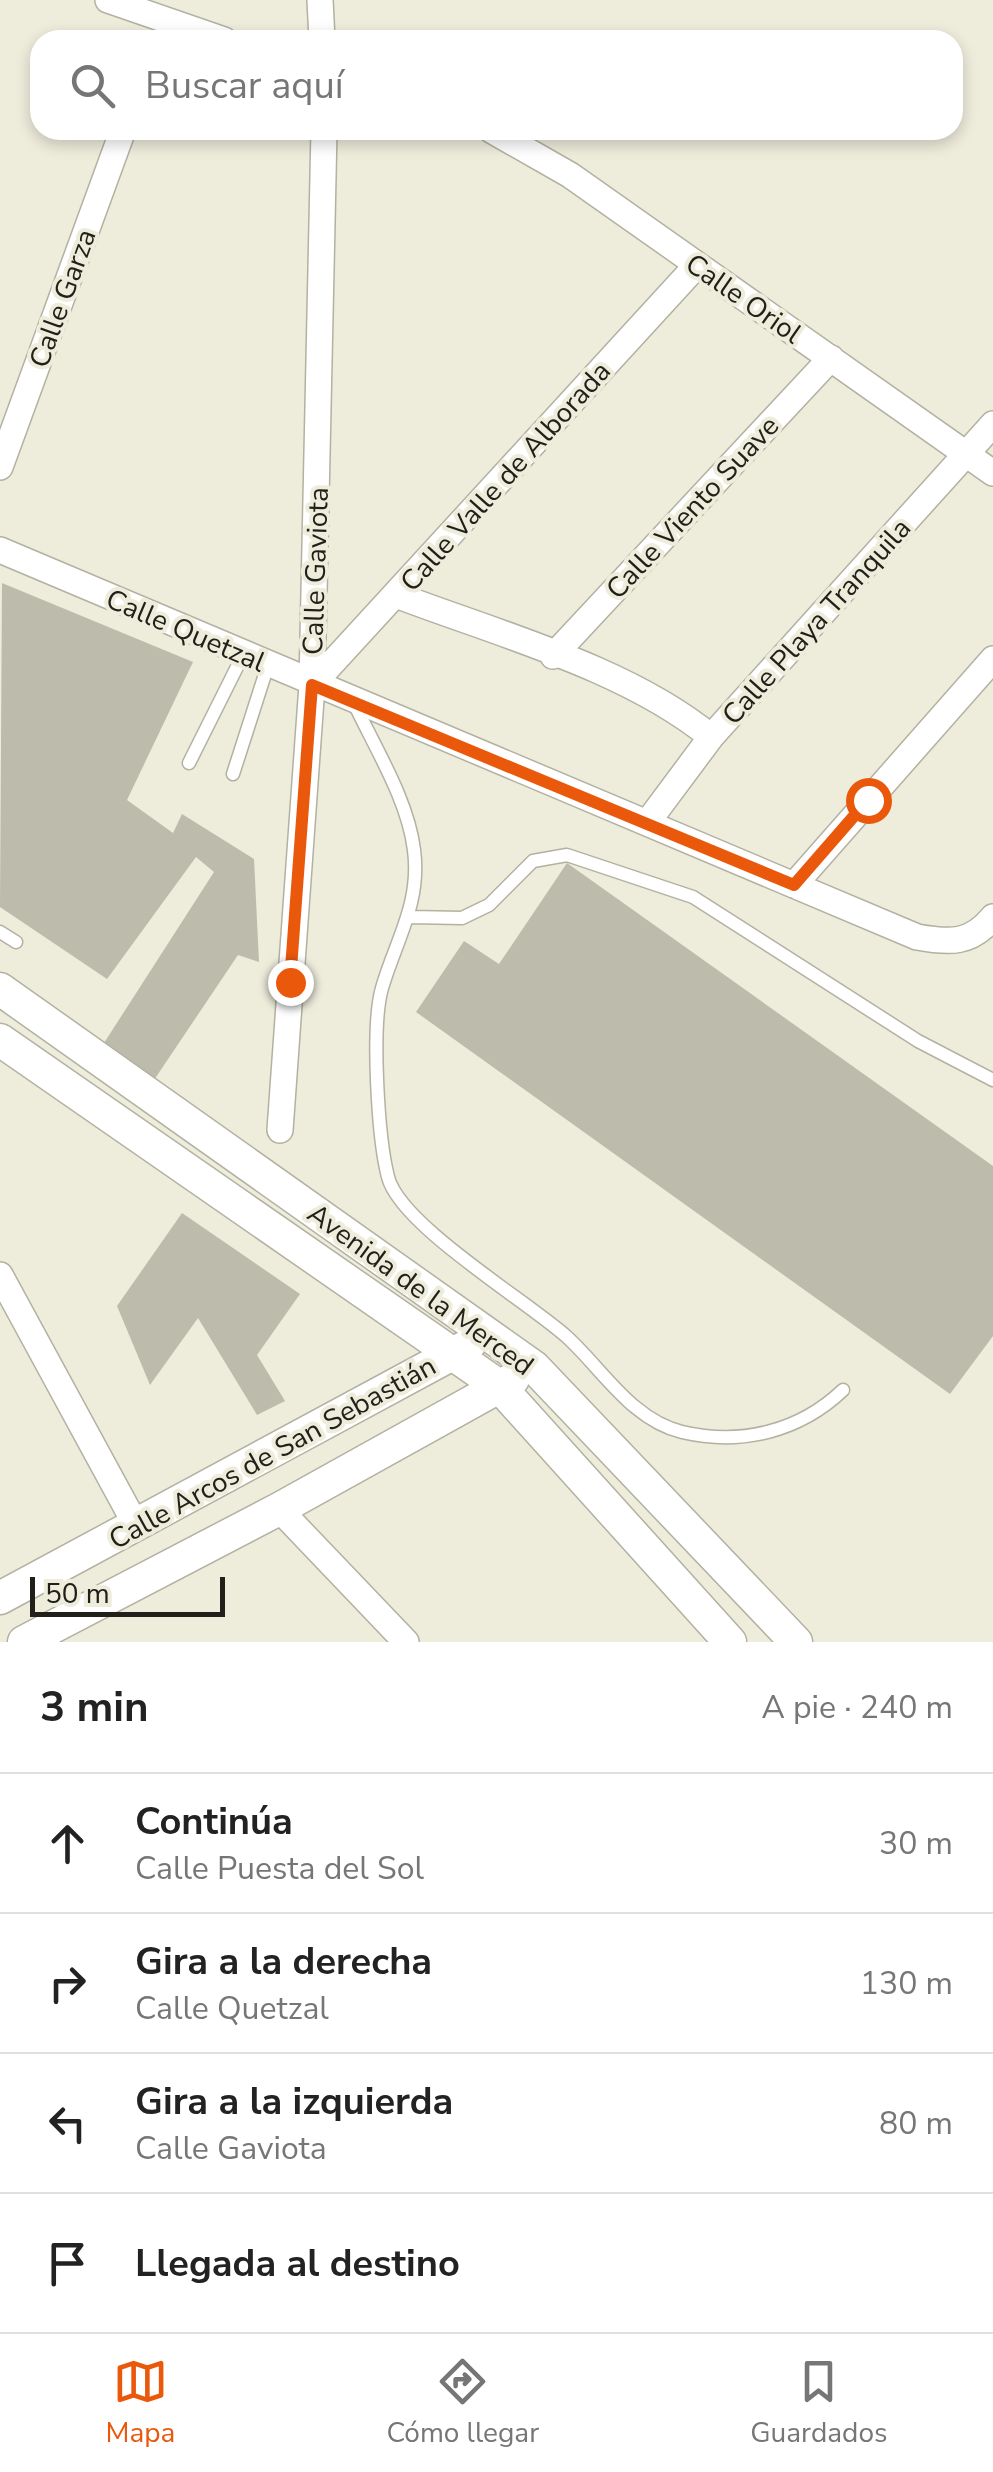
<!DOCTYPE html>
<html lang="es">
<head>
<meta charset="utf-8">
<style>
  :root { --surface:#fff; --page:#f2f2f2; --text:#222; --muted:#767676; --line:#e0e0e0; --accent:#ea580c }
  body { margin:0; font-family:"Nunito Sans",sans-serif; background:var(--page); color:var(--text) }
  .scale { position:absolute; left:30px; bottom:25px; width:195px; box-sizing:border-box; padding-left:10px; border:5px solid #201f19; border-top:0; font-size:28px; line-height:35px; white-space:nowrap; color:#201f19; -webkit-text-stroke:8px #eeecdb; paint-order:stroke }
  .stop { position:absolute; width:30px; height:30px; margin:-22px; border:8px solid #ea580c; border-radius:50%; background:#fff }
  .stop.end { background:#ea580c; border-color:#fff; box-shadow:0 2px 10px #0008 }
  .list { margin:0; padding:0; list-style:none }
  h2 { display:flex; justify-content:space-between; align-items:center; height:130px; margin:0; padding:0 40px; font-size:42px }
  h2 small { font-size:32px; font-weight:400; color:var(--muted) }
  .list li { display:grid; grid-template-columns:65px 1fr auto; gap:30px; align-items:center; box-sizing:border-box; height:140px; padding:0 40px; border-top:2px solid var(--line) }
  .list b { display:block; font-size:38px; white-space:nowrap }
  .list p { margin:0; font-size:32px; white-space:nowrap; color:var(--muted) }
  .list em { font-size:32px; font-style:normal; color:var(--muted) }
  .icon { flex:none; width:55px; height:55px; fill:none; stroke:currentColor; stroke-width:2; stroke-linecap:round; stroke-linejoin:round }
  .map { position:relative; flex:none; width:993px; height:1642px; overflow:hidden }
  .search { position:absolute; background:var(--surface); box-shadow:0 5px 15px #0003; left:30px; right:30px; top:30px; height:110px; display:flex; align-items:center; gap:25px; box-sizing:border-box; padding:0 35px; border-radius:30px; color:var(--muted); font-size:38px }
  .sheet { height:690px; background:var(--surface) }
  nav { display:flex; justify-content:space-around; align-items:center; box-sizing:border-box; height:140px; border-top:2px solid var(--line); background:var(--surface); font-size:28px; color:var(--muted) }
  nav a { display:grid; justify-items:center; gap:5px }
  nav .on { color:var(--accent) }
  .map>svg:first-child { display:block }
  .building { fill:#bdbbab }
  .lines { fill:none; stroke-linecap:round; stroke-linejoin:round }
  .service-casing { stroke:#b3b1a1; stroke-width:15 }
  .minor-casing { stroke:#b3b1a1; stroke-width:28 }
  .tertiary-casing { stroke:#b3b1a1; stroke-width:35 }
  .service { stroke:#fff; stroke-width:12 }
  .minor { stroke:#fff; stroke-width:25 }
  .tertiary { stroke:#fff; stroke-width:32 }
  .route { stroke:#ea580c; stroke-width:12 }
  .labels { text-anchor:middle; stroke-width:8; stroke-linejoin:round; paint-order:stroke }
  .street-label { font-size:28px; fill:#201f19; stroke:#eeecdb }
</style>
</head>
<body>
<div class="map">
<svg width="993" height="1642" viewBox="0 0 993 1642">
  <rect width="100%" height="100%" fill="#eeecdb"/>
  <path class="building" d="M2,583L193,662L127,800L173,833L182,814L254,859L259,962L238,955L154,1080L104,1043L214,872L196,857L107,979L0,907Z
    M567,863L993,1166V1336L950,1394L416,1012L464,941L499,964Z
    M182,1213L300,1294L257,1355L285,1401L257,1415L198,1318L150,1385L117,1306Z"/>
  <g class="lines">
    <defs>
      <path id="service" d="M354,703C375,748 408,800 414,850C421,903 396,940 382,988C371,1026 378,1138 388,1177C400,1225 527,1301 567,1337C603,1370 632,1420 682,1432C742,1446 800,1431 843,1390
        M189,763L243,655
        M233,774L268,665
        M410,917L462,918L489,905L533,861L567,855L693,897L918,1041L993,1080
        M0,932L16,942"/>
      <path id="minor" d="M108,0L224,40
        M320,0L322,40
        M491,130L570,175L993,473
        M0,467L123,130
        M0,550L917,937C950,943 971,944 993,917
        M396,595C498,634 627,668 711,737
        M553,656L831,358
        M312,685L697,265
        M647,823L711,737L993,424
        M794,885L993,659
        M280,1130L312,685L324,130
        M0,1275L137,1527
        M279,1509L406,1642"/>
      <path id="tertiary" d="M0,989L534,1367L796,1642
        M0,1040L499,1386L730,1642
        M0,1598L469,1345
        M24,1642L279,1509L513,1379"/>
    </defs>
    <use href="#service" class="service-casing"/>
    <use href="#minor" class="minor-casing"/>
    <use href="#tertiary" class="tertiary-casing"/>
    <use href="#service" class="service"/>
    <use href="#minor" class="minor"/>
    <use href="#tertiary" class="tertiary"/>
  </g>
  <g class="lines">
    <path class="route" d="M290,982L312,685L794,885L868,800"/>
  </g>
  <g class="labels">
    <g class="street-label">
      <text transform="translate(62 298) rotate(-70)" y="10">Calle Garza</text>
      <text transform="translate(744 298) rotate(35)" y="10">Calle Oriol</text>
      <text transform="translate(505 476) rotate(-48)" y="10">Calle Valle de Alborada</text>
      <text transform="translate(692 507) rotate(-47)" y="10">Calle Viento Suave</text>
      <text transform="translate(315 571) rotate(-88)" y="10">Calle Gaviota</text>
      <text transform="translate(816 621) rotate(-48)" y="10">Calle Playa Tranquila</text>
      <text transform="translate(186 630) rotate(23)" y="10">Calle Quetzal</text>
      <text transform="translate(421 1289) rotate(36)" y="10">Avenida de la Merced</text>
      <text transform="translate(272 1452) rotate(-29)" y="10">Calle Arcos de San Sebastián</text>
    </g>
  </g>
</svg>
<div class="scale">50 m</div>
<div class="stop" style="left:868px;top:800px"></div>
<div class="stop end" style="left:290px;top:982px"></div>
<div class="search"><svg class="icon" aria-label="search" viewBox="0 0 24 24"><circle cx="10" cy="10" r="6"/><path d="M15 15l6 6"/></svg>Buscar aquí</div>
</div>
<section class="sheet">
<h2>3 min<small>A pie · 240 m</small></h2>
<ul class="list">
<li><svg class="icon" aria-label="ahead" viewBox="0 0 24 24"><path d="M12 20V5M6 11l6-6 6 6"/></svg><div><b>Continúa</b><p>Calle Puesta del Sol</p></div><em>30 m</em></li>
<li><svg class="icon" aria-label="right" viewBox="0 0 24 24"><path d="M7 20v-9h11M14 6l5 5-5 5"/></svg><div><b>Gira a la derecha</b><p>Calle Quetzal</p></div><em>130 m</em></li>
<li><svg class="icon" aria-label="left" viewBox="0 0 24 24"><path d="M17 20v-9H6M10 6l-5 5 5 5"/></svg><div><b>Gira a la izquierda</b><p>Calle Gaviota</p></div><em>80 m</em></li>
<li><svg class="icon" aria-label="arrive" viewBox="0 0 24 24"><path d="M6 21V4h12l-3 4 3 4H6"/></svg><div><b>Llegada al destino</b></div></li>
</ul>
</section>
<nav>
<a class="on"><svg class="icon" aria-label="map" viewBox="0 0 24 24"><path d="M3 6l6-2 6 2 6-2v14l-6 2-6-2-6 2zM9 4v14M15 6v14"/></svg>Mapa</a>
<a><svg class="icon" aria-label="directions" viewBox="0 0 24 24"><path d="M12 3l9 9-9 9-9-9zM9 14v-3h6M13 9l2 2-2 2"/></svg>Cómo llegar</a>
<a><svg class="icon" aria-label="saved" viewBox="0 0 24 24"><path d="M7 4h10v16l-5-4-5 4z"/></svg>Guardados</a>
</nav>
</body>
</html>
